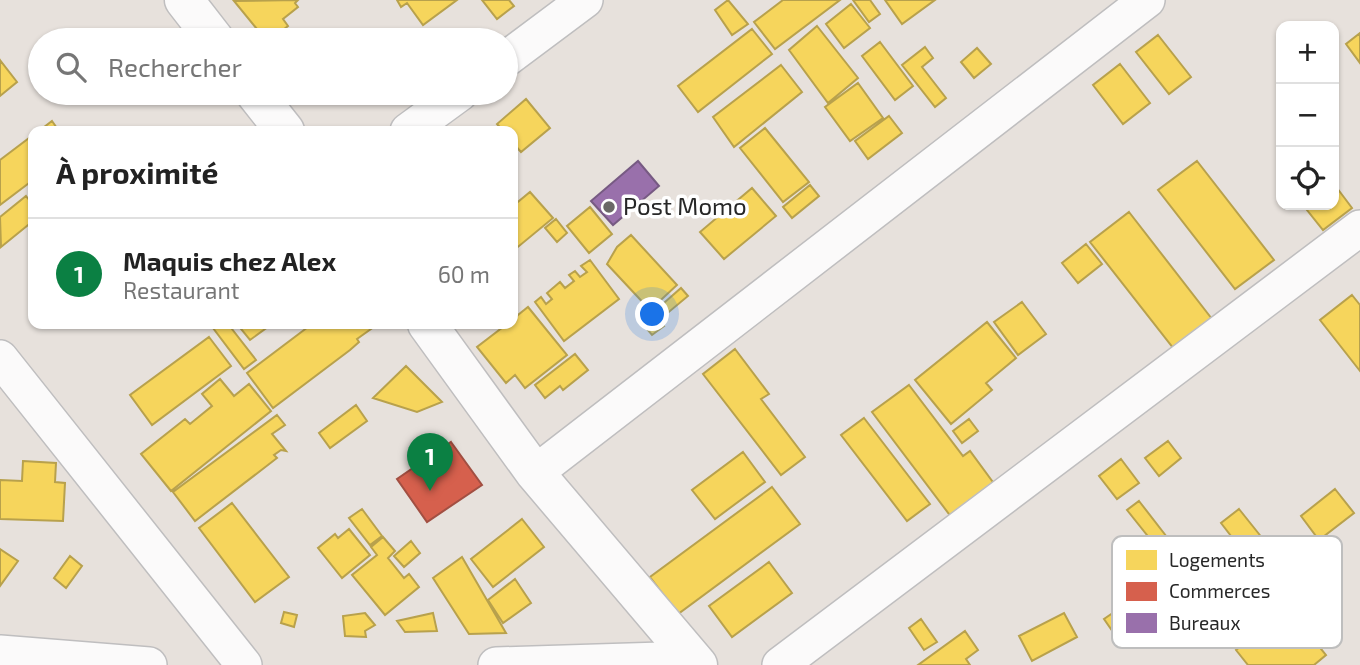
<!DOCTYPE html>
<html lang="fr">
<head>
<meta charset="utf-8">
<style>
  :root { --surface:#fff; --page:#f2f2f2; --text:#222; --muted:#767676; --line:#e0e0e0; --accent:#0b8043 }
  body { margin:0; font-family:"Exo 2",sans-serif; background:var(--page); color:var(--text) }
  .controls { position:absolute; right:21px; top:21px; display:grid; overflow:hidden; border-radius:14px; box-shadow:0 2px 5px #0004 }
  .controls button { width:63px; height:63px; display:grid; place-items:center; padding:0; border:0; border-bottom:2px solid var(--line); background:var(--surface); color:var(--text); font:35px sans-serif }
  .you { position:absolute; left:653px; top:315px; width:24px; height:24px; margin:-18px; border:5px solid #fff; border-radius:50%; background:#1a73e8; box-shadow:0 0 0 10px #1a73e833 }
  .badge { display:grid; place-items:center; width:46px; height:46px; border-radius:50%; background:var(--accent); color:#fff; font-size:23px; font-weight:700 }
  .pin { position:absolute; translate:-50% -58px; filter:drop-shadow(0 2px 4px #0008) }
  .pin::after { content:''; position:absolute; top:37px; width:24px; height:21px; background:inherit; clip-path:polygon(0 0,100% 0,50% 100%) }
  .list { margin:0; padding:0; list-style:none }
  h2 { display:flex; justify-content:space-between; align-items:center; height:91px; margin:0; padding:0 28px; font-size:30px }
  h2 small { font-size:23px; font-weight:400; color:var(--muted) }
  .list li { display:grid; grid-template-columns:46px 1fr auto; gap:21px; align-items:center; box-sizing:border-box; height:112px; padding:0 28px; border-top:2px solid var(--line) }
  .list b { display:block; font-size:26px; white-space:nowrap }
  .list p { margin:0; font-size:23px; white-space:nowrap; color:var(--muted) }
  .list em { font-size:23px; font-style:normal; color:var(--muted) }
  .icon { flex:none; width:38px; height:38px; fill:none; stroke:currentColor; stroke-width:2; stroke-linecap:round; stroke-linejoin:round }
  .map { position:relative; flex:none; width:1360px; height:665px; overflow:hidden }
  .search { position:absolute; background:var(--surface); box-shadow:0 2px 5px #0004; left:28px; top:28px; width:490px; height:77px; display:flex; align-items:center; gap:18px; box-sizing:border-box; padding:0 24px; border-radius:38px; color:var(--muted); font-size:26px }
  .panel { position:absolute; background:var(--surface); box-shadow:0 2px 5px #0004; left:28px; top:126px; width:490px; height:203px; border-radius:14px }
  .map>svg:first-child { display:block }
  .homes { fill:#f6d55c; stroke:#b8a14c; stroke-width:2 }
  .shops { fill:#d6604d; stroke:#a24f42; stroke-width:2 }
  .offices { fill:#9970ab; stroke:#775a83; stroke-width:2 }
  .lines { fill:none; stroke-linecap:round; stroke-linejoin:round }
  .minor-casing { stroke:#bfbebf; stroke-width:38 }
  .tertiary-casing { stroke:#bfbebf; stroke-width:41 }
  .minor { stroke:#fbfafa; stroke-width:35 }
  .tertiary { stroke:#fbfafa; stroke-width:38 }
  .poi-dot { fill:#6a6866; stroke:#fff; stroke-width:2.5 }
  .labels { text-anchor:middle; stroke-width:7; stroke-linejoin:round; paint-order:stroke }
  .poi-label { font-size:24px; fill:#272727; stroke:#fff; text-anchor:start }
  .key { fill:#fff; stroke:#bebebe; stroke-width:2 }
  .key-label { font-size:19px; fill:#272727 }
</style>
</head>
<body>
<div class="map">
<svg width="1360" height="665" viewBox="0 0 1360 665">
  <rect width="100%" height="100%" fill="#e7e1dc"/>
  <path class="homes" d="M298,0L295,3L298,7L283,19L288,26L270,40H266L234,1Z
    M397,0H457L423,25L407,3L401,7Z
    M482,0H509L514,6L497,19Z
    M728,0L748,24L732,35L715,10Z
    M783,0H840L775,49L754,22Z
    M853,0H870L880,14L869,22Z
    M885,0H935L902,24Z
    M851,4L870,28L844,48L826,24Z
    M817,26L858,78L828,103L789,50Z
    M752,29L772,54L698,112L678,86Z
    M1360,33V63L1346,44Z
    M1158,35L1191,77L1169,94L1136,52Z
    M880,42L913,86L895,100L862,56Z
    M925,47L933,58L922,67L946,98L935,107L902,65Z
    M977,48L991,64L974,78L961,62Z
    M0,60L17,82L0,96Z
    M1120,64L1150,103L1123,124L1093,85Z
    M781,65L802,92L734,147L713,117Z
    M858,83L883,118L850,141L825,107Z
    M526,99L550,128L521,152L513,143V131H503L497,124Z
    M889,116L902,133L868,159L855,141Z
    M52,121L59,131H39Z
    M765,128L809,182L783,202L740,148Z
    M33,135V180L0,205V160Z
    M1197,161L1274,260L1235,289L1158,190Z
    M1334,184L1352,208L1323,230L1303,205H1334Z
    M810,185L819,196L792,218L783,207Z
    M752,188L776,216L724,259L700,232Z
    M530,192L553,218L513,251V206Z
    M26,196L33,205V221L1,247L0,217Z
    M590,207L612,234L589,253L567,226Z
    M1129,212L1212,319L1174,349L1090,242Z
    M556,219L567,233L557,242L545,228Z
    M631,235L677,285L650,310L607,264L617,247Z
    M1086,244L1102,264L1078,283L1062,263Z
    M590,260L619,299L564,341L535,302L541,297L546,304L552,299L547,293L560,282L565,288L574,281L569,275L575,271L580,277L587,272L581,266Z
    M681,288L688,296L664,316L657,309Z
    M1352,295L1360,305V371L1320,320Z
    M1022,302L1046,334L1018,355L994,322Z
    M528,307L567,355L525,388L515,375L506,383L477,347L507,324H513V319Z
    M654,312L664,326L652,335L641,322Z
    M987,322L1016,358L986,383L992,390L951,424L915,380Z
    M210,324H228L256,360L244,369Z
    M237,324H272L250,340Z
    M312,324H378L357,339L359,342L350,350L273,408L247,373Z
    M209,337L231,366L152,425L130,395Z
    M735,349L769,394L761,399L805,457L781,475L703,374Z
    M575,354L588,370L563,390L560,386L545,398L535,385Z
    M406,366L442,402L417,412L373,398Z
    M220,379L234,396L249,384L271,411L171,491L141,454L185,419L190,424L212,406L202,394Z
    M909,385L963,456L970,451L998,489L955,522L872,412Z
    M356,405L367,421L330,448L319,433Z
    M277,415L285,425L272,434L286,451L281,450L274,455L277,458L195,521L173,492Z
    M864,418L930,504L907,521L841,435Z
    M969,419L978,431L962,443L953,431Z
    M1168,441L1181,458L1159,476L1145,458Z
    M743,452L765,482L715,519L692,490Z
    M1121,459L1139,483L1117,499L1099,476Z
    M23,461L56,463L55,482L65,483L63,521L0,519V480L22,481Z
    M772,487L800,524L678,614L650,577Z
    M1335,489L1354,513L1319,540L1301,516Z
    M1139,501L1170,541L1159,550L1127,510Z
    M232,503L289,577L255,602L199,528Z
    M362,509L382,536L370,545L349,518Z
    M1239,509L1263,539L1245,554L1221,523Z
    M522,519L544,547L493,587L471,559Z
    M349,529L370,555L342,578L318,548L335,534L338,538Z
    M383,537L395,551L388,558L404,578L409,574L419,587L385,615L352,575L377,555L371,547Z
    M411,541L420,553L404,567L394,556Z
    M0,549L18,561L0,586Z
    M70,556L82,566L66,588L54,578Z
    M462,557L506,633L469,634L433,578Z
    M769,562L792,593L732,637L709,606Z
    M515,579L531,603L503,623L488,600Z
    M1136,597L1153,620L1120,642L1104,619Z
    M1289,609L1326,655L1314,665H1248L1236,650Z
    M284,612L297,615L294,627L281,623Z
    M365,613L375,625L365,631L366,637L345,636L343,616Z
    M433,613L437,631L405,632L397,621Z
    M1064,613L1077,637L1032,661L1019,636Z
    M921,619L937,642L924,650L909,628Z
    M965,631L978,650L966,659L970,665H918Z"/>
  <path class="shops" d="M451,442L482,485L427,522L397,479Z"/>
  <path class="offices" d="M638,161L659,186L613,225L591,201Z"/>
  <g class="lines">
    <defs>
      <path id="minor" d="M506,59L585,0
        M408,131L460,93
        M0,358L244,665
        M535,473L1147,0
        M0,653L149,665
        M496,665L694,659
        M780,665L1360,228"/>
      <path id="tertiary" d="M184,0L215,40
        M255,93L285,131
        M427,324L535,473L698,665"/>
    </defs>
    <use href="#minor" class="minor-casing"/>
    <use href="#tertiary" class="tertiary-casing"/>
    <use href="#minor" class="minor"/>
    <use href="#tertiary" class="tertiary"/>
  </g>
  <circle class="poi-dot" cx="609" cy="207" r="7"/>
  <g class="labels">
    <g class="poi-label">
      <text x="623" y="215">Post Momo</text>
    </g>
  </g>
  <rect x="1112" y="536" width="230" height="112" rx="10" class="key"/>
  <rect x="1126" y="550" width="31" height="20" fill="#f6d55c"/>
  <rect x="1126" y="582" width="31" height="19" fill="#d6604d"/>
  <rect x="1126" y="613" width="31" height="20" fill="#9970ab"/>
  <g class="key-label">
    <text x="1169" y="567">Logements</text>
    <text x="1169" y="598">Commerces</text>
    <text x="1169" y="630">Bureaux</text>
  </g>
</svg>
<div class="controls">
<button>+</button>
<button>−</button>
<button><svg class="icon" aria-label="locate" viewBox="0 0 24 24"><circle cx="12" cy="12" r="6"/><path d="M12 2v4M12 18v4M2 12h4M18 12h4"/></svg></button>
</div>
<div class="you"></div>
<div class="pin badge" style="left:430px;top:491px">1</div>
<div class="search"><svg class="icon" aria-label="search" viewBox="0 0 24 24"><circle cx="10" cy="10" r="6"/><path d="M15 15l6 6"/></svg>Rechercher</div>
<section class="panel">
<h2>À proximité<small></small></h2>
<ul class="list">
<li><span class="badge">1</span><div><b>Maquis chez Alex</b><p>Restaurant</p></div><em>60 m</em></li>
</ul>
</section>
</div>
</body>
</html>
